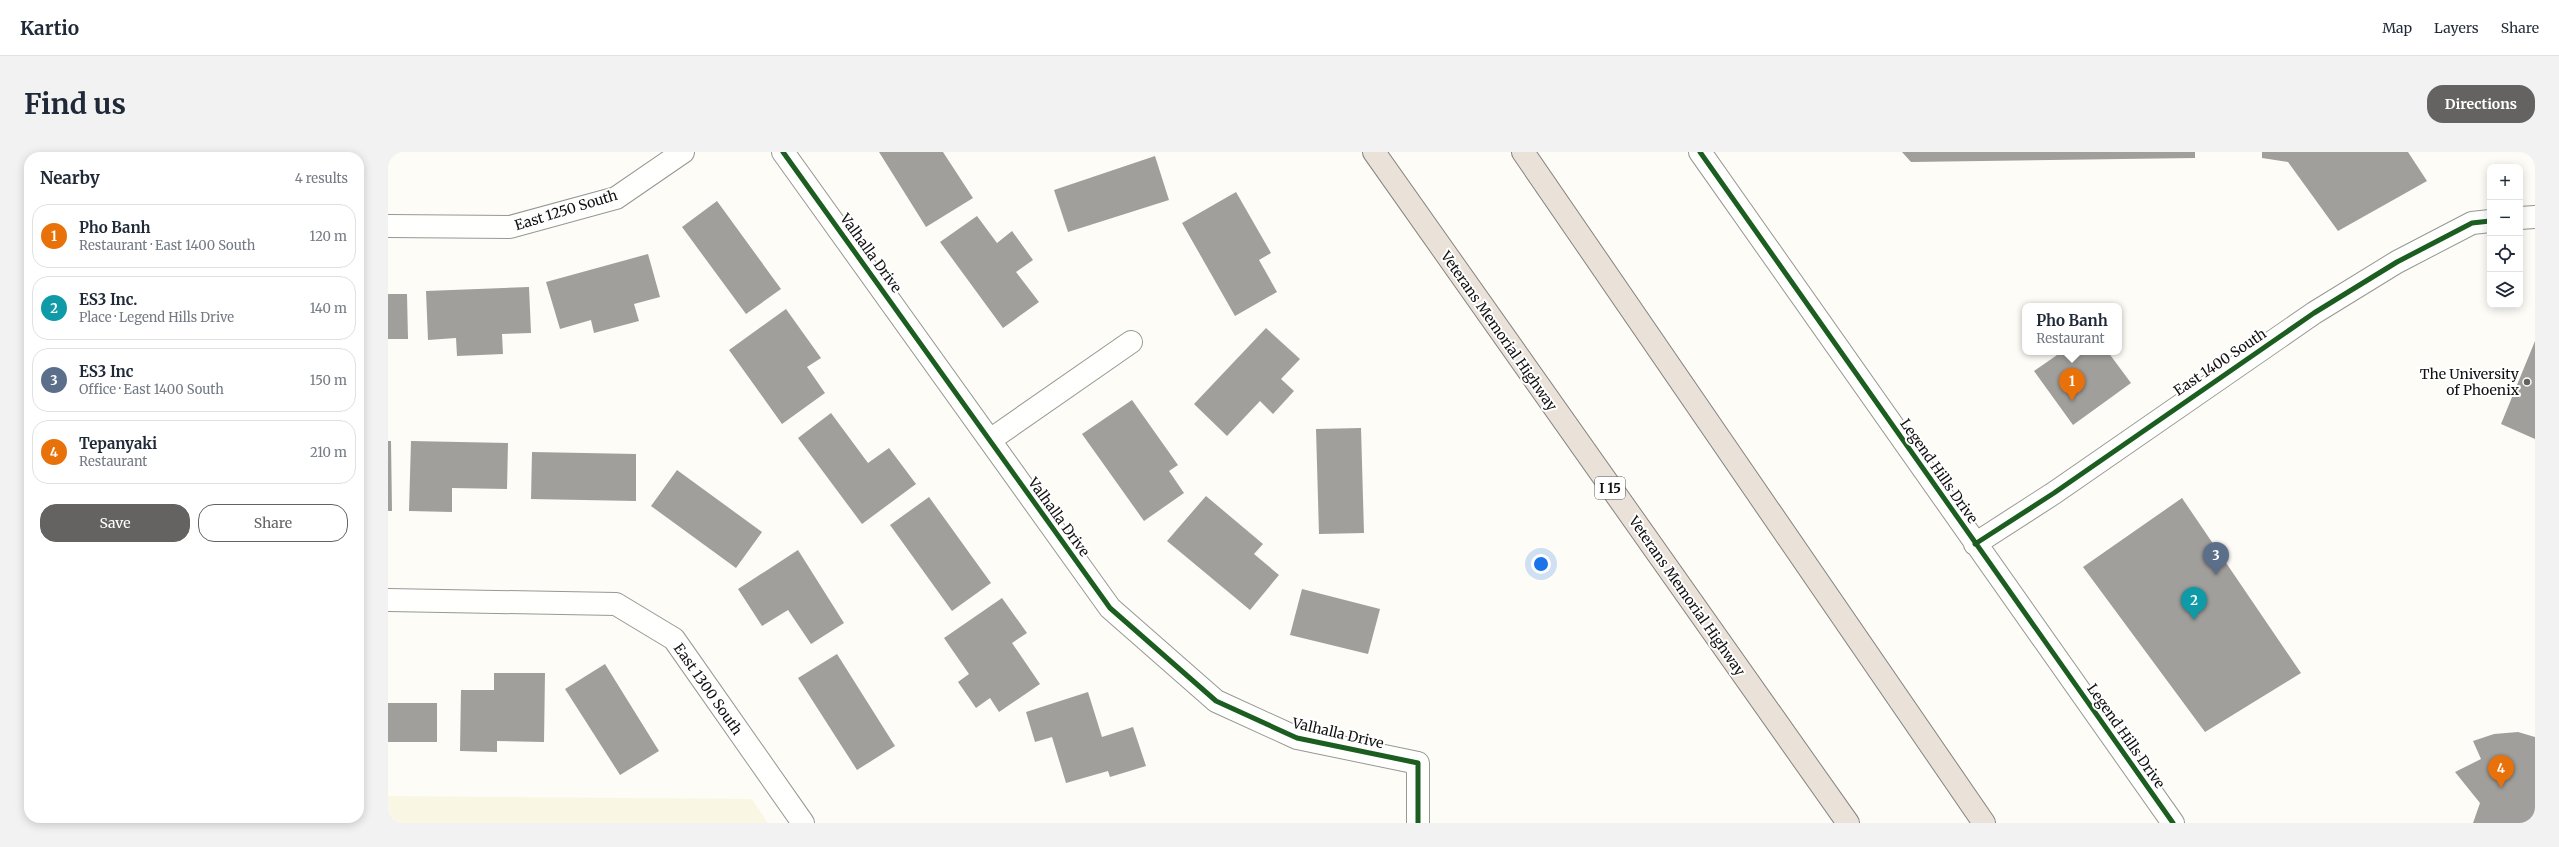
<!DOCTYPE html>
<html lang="en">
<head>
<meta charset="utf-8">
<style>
  :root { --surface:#fff; --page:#f2f2f3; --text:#1f2937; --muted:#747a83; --line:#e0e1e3; --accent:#646362 }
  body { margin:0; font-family:Merriweather,serif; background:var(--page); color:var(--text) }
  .controls { position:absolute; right:12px; top:12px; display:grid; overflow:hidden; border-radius:8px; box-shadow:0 2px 10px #0003 }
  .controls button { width:36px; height:36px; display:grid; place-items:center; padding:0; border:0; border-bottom:1px solid var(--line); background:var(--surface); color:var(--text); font:20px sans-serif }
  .you { position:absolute; left:1153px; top:412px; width:14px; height:14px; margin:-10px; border:3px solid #fff; border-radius:50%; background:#1a73e8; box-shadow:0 0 0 6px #1a73e833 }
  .badge { display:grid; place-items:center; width:26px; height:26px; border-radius:50%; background:var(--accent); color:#fff; font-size:13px; font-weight:700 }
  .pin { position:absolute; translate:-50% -33px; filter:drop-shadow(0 1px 2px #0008) }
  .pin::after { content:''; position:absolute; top:21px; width:14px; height:12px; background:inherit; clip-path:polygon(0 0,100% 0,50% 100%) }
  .popup { position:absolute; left:1634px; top:151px; width:100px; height:52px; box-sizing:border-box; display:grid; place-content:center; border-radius:8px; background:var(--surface); filter:drop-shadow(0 1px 3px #0005); font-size:13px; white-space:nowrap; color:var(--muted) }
  .popup b { font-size:15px; color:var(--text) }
  .popup::after { content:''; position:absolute; left:50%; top:100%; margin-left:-8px; border:8px solid transparent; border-top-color:var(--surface) }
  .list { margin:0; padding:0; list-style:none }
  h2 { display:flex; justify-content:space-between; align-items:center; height:52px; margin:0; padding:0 16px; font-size:17px }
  h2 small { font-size:13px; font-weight:400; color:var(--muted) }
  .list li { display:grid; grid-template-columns:26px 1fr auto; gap:12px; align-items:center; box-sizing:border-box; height:64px; margin:0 8px 8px; padding:0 8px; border:1px solid var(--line); border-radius:16px }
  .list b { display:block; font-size:15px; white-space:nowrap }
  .list p { margin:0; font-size:13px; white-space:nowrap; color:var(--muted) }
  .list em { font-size:13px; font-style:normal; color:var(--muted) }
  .actions { display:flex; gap:8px; padding:12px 16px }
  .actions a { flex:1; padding:9px 0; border:1px solid var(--accent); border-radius:16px; text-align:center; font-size:14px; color:var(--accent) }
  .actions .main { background:var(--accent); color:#fff }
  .icon { flex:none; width:22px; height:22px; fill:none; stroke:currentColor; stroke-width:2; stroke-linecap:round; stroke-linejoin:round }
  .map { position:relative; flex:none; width:2147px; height:671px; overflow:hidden; border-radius:16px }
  header { display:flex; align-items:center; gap:24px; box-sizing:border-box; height:56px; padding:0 20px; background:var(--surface); border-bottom:1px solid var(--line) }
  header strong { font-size:19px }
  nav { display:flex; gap:22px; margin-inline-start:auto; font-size:14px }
  .intro { display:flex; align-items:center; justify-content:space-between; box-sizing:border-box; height:96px; padding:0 24px }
  h1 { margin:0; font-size:28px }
  .button { padding:10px 18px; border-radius:16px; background:var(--accent); color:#fff; font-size:14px; font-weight:700 }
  main { display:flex; gap:24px; padding:0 24px }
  aside { flex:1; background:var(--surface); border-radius:16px; box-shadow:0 2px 10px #0003 }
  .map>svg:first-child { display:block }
  .farmland { fill:#f9f7e4 }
  .building { fill:#a19f9c }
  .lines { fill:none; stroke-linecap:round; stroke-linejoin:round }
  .minor-casing { stroke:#979795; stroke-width:24 }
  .highway-casing { stroke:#858482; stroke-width:24 }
  .minor { stroke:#fffffe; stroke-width:22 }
  .highway { stroke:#eae1d8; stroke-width:22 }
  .cycleway-casing { stroke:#fff; stroke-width:8 }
  .cycleway { stroke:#1b5e20; stroke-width:5 }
  .poi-dot { fill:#646362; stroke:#fff; stroke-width:1.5 }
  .labels { text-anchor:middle; stroke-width:4; stroke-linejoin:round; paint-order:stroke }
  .shield { fill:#fff; stroke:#585858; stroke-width:1 }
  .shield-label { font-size:13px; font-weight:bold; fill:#111 }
  .street-label { font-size:14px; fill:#111; stroke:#fff }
  .poi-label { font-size:14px; fill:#111; stroke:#fff; text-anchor:end }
</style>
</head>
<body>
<header>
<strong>Kartio</strong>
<nav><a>Map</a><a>Layers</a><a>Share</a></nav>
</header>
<div class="intro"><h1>Find us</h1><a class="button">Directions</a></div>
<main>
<aside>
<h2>Nearby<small>4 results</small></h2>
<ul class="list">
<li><span class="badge" style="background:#e8710a">1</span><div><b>Pho Banh</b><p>Restaurant · East 1400 South</p></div><em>120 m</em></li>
<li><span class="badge" style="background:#0f9aa8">2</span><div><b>ES3 Inc.</b><p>Place · Legend Hills Drive</p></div><em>140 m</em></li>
<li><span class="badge" style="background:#5c6f8a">3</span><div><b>ES3 Inc</b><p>Office · East 1400 South</p></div><em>150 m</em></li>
<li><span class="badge" style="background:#e8710a">4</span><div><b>Tepanyaki</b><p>Restaurant</p></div><em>210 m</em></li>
</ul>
<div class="actions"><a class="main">Save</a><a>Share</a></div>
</aside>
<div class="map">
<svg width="2147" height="671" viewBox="0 0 2147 671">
  <rect width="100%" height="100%" fill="#fdfcf7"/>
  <path class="farmland" d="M0,644L364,647L380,671H0Z"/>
  <path class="building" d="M491,0H555L585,46L538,75Z
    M1514,0H1807V6L1523,10Z
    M1874,0H2020L2039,29L1950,79L1900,10L1874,6Z
    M767,4L781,48L680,80L666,38Z
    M848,40L883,101L871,108L889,140L847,164L794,71Z
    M329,49L393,137L358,162L294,75Z
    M589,64L609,91L624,79L645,108L628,120L651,150L615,176L552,90Z
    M260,102L272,145L246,152L251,169L206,181L203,168L172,177L158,130Z
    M141,135L143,181L114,182L115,202L69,204L68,186L40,188L38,139Z
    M0,142H19L20,187H0Z
    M398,157L433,206L419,215L437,241L394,272L341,198Z
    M878,176L912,207L893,227L906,239L885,262L872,249L839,284L806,252Z
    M2147,189V287L2113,272Z
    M1678,200H1720L1743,231L1685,273L1646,219L1672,201L1674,203Z
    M744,248L790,313L781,319L796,341L756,369L694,282Z
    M443,261L480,311L501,296L528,332L474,372L410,286Z
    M973,276L976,381L931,382L928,277Z
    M0,289H3L4,359H0Z
    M23,289L120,291L119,337L64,336V360L21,359Z
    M144,300L248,302V349L143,347Z
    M289,318L374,380L348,416L263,354Z
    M818,344L875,392L866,402L891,423L862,458L779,389Z
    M541,345L603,431L564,459L502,373Z
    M1794,346L1913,521L1817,580L1695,415Z
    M410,398L456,471L423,492L400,458L374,474L350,437Z
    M914,437L992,457L980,502L902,483Z
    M614,446L639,481L624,491L652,532L611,560L602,546L588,556L570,530L581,522L556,486Z
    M449,502L507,594L469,618L410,526Z
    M217,512L271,599L232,623L177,537Z
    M106,521H157L156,590L109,589V600L72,599L73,538H106Z
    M700,540L714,585L745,575L758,614L722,625L720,619L678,631L664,585L647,590L638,560Z
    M0,551H49V590H0Z
    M2130,580L2147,585V671H2085L2092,651L2067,620L2093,607L2085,589L2106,582Z"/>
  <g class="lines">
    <defs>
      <path id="minor" d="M395,0L722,456L828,549L909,586L1030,611V671
        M1312,0L1785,671
        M2132,66L2147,65
        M0,74L122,75L228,46L295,0
        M602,288L743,190
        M1587,392L1666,341L1926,161L2009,110L2084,71L2102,69
        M0,448L228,452L286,487L415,671"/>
      <path id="highway" d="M986,0L1460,671
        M1135,0L1596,671"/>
    </defs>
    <use href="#minor" class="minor-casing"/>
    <use href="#highway" class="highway-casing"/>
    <use href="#minor" class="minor"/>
    <use href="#highway" class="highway"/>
    <defs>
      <path id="cycleway" d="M395,0L722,456L828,549L909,586L1030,611V671
        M1312,0L1785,671
        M1587,392L1666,341L1926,161L2009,110L2084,71L2102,69"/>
    </defs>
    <use href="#cycleway" class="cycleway-casing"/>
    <use href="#cycleway" class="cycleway"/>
  </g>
  <circle class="poi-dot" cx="2139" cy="230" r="4"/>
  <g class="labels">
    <rect class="shield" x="1207" y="325" width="30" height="22" rx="3"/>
    <g class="shield-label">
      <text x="1222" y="341">I 15</text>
    </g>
    <g class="street-label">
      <text transform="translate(178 58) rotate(-17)" y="5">East 1250 South</text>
      <text transform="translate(483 101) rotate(54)" y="5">Valhalla Drive</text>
      <text transform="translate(1111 179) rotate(55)" y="5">Veterans Memorial Highway</text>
      <text transform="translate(1832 210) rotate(-34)" y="5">East 1400 South</text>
      <text transform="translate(1551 319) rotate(55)" y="5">Legend Hills Drive</text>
      <text transform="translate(671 365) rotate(54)" y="5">Valhalla Drive</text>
      <text transform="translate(1299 444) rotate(55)" y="5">Veterans Memorial Highway</text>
      <text transform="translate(320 537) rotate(55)" y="5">East 1300 South</text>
      <text transform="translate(950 581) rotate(13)" y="5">Valhalla Drive</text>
      <text transform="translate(1738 584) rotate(55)" y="5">Legend Hills Drive</text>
    </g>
    <g class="poi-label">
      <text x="2131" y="227">The University<tspan x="2131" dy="16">of Phoenix</tspan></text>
    </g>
  </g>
</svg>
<div class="controls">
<button>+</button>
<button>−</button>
<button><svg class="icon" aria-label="locate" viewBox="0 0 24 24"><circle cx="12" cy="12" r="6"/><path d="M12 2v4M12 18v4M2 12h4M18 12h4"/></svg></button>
<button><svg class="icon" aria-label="layers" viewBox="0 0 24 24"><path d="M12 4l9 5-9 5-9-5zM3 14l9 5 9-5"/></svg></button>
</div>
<div class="you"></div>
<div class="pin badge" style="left:1684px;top:249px;background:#e8710a">1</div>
<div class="popup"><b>Pho Banh</b>Restaurant</div>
<div class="pin badge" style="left:1806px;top:468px;background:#0f9aa8">2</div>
<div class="pin badge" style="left:1828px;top:423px;background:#5c6f8a">3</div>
<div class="pin badge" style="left:2113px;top:636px;background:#e8710a">4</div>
</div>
</main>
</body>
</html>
